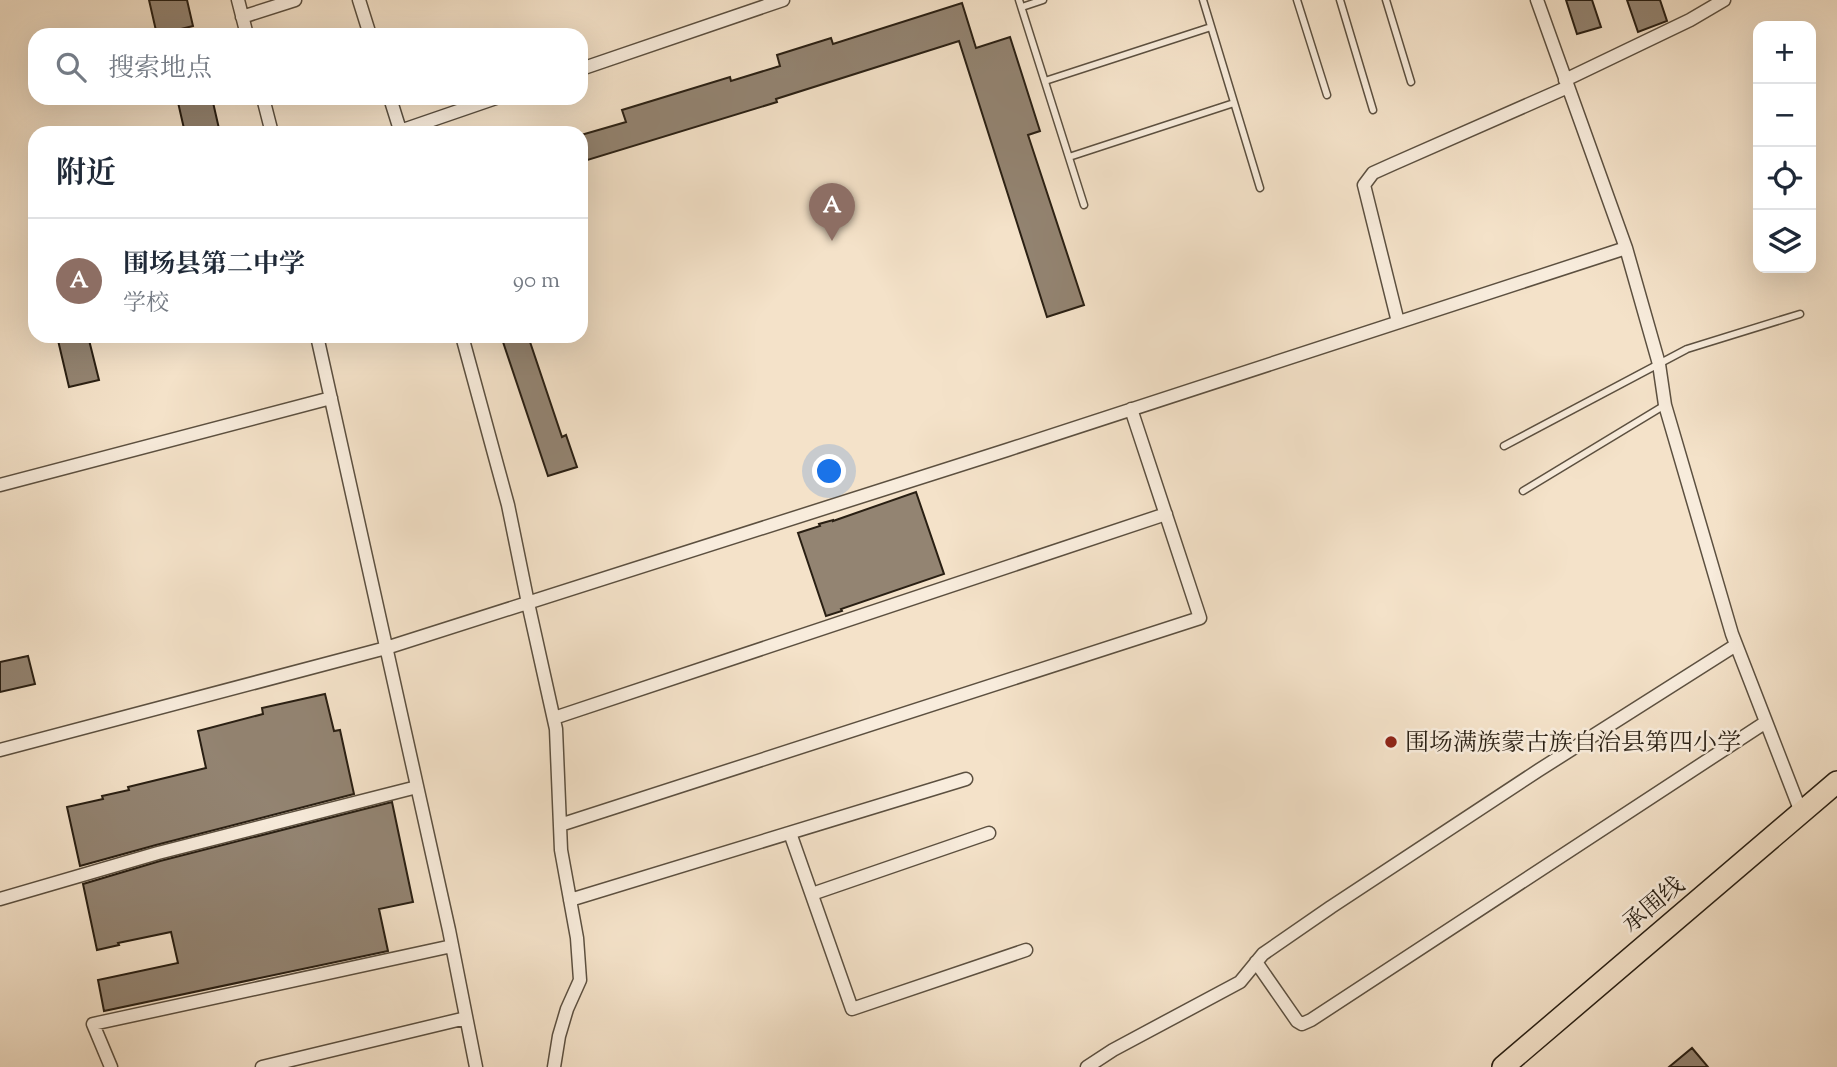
<!DOCTYPE html>
<html lang="zh">
<head>
<meta charset="utf-8">
<style>
  :root { --surface:#fff; --page:#f2f2f3; --text:#1f2937; --muted:#747a83; --line:#e0e1e3; --accent:#8f2418 }
  body { margin:0; font-family:"Sorts Mill Goudy","Noto Serif SC",serif; background:var(--page); color:var(--text) }
  .controls { position:absolute; right:21px; top:21px; display:grid; overflow:hidden; border-radius:14px; box-shadow:0 7px 28px #0002 }
  .controls button { width:63px; height:63px; display:grid; place-items:center; padding:0; border:0; border-bottom:2px solid var(--line); background:var(--surface); color:var(--text); font:35px sans-serif }
  .you { position:absolute; left:830px; top:472px; width:24px; height:24px; margin:-18px; border:5px solid #fff; border-radius:50%; background:#1a73e8; box-shadow:0 0 0 10px #1a73e833 }
  .badge { display:grid; place-items:center; width:46px; height:46px; border-radius:50%; background:var(--accent); color:#fff; font-size:23px; font-weight:700 }
  .pin { position:absolute; translate:-50% -58px; filter:drop-shadow(0 2px 4px #0008) }
  .pin::after { content:''; position:absolute; top:37px; width:24px; height:21px; background:inherit; clip-path:polygon(0 0,100% 0,50% 100%) }
  .list { margin:0; padding:0; list-style:none }
  h2 { display:flex; justify-content:space-between; align-items:center; height:91px; margin:0; padding:0 28px; font-size:30px }
  h2 small { font-size:23px; font-weight:400; color:var(--muted) }
  .list li { display:grid; grid-template-columns:46px 1fr auto; gap:21px; align-items:center; box-sizing:border-box; height:126px; padding:0 28px; border-top:2px solid var(--line) }
  .list b { display:block; font-size:26px; white-space:nowrap }
  .list p { margin:0; font-size:23px; white-space:nowrap; color:var(--muted) }
  .list em { font-size:23px; font-style:normal; color:var(--muted) }
  .icon { flex:none; width:38px; height:38px; fill:none; stroke:currentColor; stroke-width:2; stroke-linecap:round; stroke-linejoin:round }
  .map { position:relative; flex:none; width:1837px; height:1067px; overflow:hidden }
  .search { position:absolute; background:var(--surface); box-shadow:0 7px 28px #0002; left:28px; top:28px; width:560px; height:77px; display:flex; align-items:center; gap:18px; box-sizing:border-box; padding:0 24px; border-radius:21px; color:var(--muted); font-size:26px }
  .panel { position:absolute; background:var(--surface); box-shadow:0 7px 28px #0002; left:28px; top:126px; width:560px; height:217px; border-radius:21px }
  .map>svg:first-child { display:block }
  .building { fill:#938472; stroke:#291f13; stroke-width:2 }
  .lines { fill:none; stroke-linecap:round; stroke-linejoin:round }
  .service-casing { stroke:#5c5040; stroke-width:9 }
  .minor-casing { stroke:#5c5040; stroke-width:15 }
  .trunk-casing { stroke:#291f13; stroke-width:24 }
  .service { stroke:#f8ecdc; stroke-width:6 }
  .minor { stroke:#f8ecdc; stroke-width:12 }
  .trunk { stroke:#f4e2c9; stroke-width:21 }
  .poi-dot { fill:#8f2418; stroke:#f8ecdc; stroke-width:2.5 }
  .labels { text-anchor:middle; stroke-width:5; stroke-linejoin:round; paint-order:stroke }
  .poi-label { font-size:24px; fill:#291f13; stroke:#f8ecdc; text-anchor:start }
  .street-label { font-size:24px; fill:#291f13; stroke:#f8ecdc }
</style>
</head>
<body>
<div class="map">
<svg width="1837" height="1067" viewBox="0 0 1837 1067">
  <rect width="100%" height="100%" fill="#f4e2c9"/>
  <filter id="stains"><feTurbulence type="fractalNoise" baseFrequency=".00286" numOctaves="4"/><feColorMatrix values="0 0 0 0 .2 0 0 0 0 .09 0 0 0 0 .02 0 0 0 .5 -.17"/></filter>
  <radialGradient id="worn" r=".72"><stop offset=".6" stop-color="#630" stop-opacity="0"/><stop offset="1" stop-color="#630" stop-opacity=".3"/></radialGradient>
  <path class="building" d="M149,0H187L193,26L157,35Z
    M1566,0H1592L1601,27L1577,34Z
    M1627,0H1660L1667,21L1638,32Z
    M962,3L976,48L1010,37L1040,131L1028,135L1084,305L1047,317L959,41L776,99L777,102L581,162V135L626,122L622,110L730,77L731,81L780,66L777,55L831,38L833,44Z
    M177,98H212L220,133H185Z
    M57,336H88L99,380L69,387Z
    M501,336H528L562,437L566,435L577,467L548,476Z
    M916,492L944,574L841,609L842,611L826,616L798,533L820,526L819,524L833,520V521Z
    M28,656L35,684L0,692V662Z
    M325,694L334,731L340,730L354,794L156,845L80,866L67,807L103,799L102,796L129,790L128,787L206,768L198,731L263,714L262,708Z
    M392,802L413,902L379,909L388,951L104,1011L98,980L178,963L171,932L118,943L119,945L97,950L83,884L160,861Z
    M1692,1048L1708,1067H1669Z"/>
  <g class="lines">
    <defs>
      <path id="service" d="M1019,0L1084,205
        M1203,0L1260,188
        M1297,0L1327,95
        M1340,0L1373,110
        M1386,0L1411,82
        M1022,7L1043,0
        M1045,81L1211,27
        M1069,157L1234,103
        M1504,446L1687,349L1800,314
        M1523,491L1665,405"/>
      <path id="minor" d="M238,0L247,35
        M359,0L370,35
        M1537,0L1626,248L1659,364L1665,405L1732,634L1801,812
        M242,17L295,0
        M581,69L783,0
        M1565,80L1690,20L1724,0
        M263,98L272,133
        M390,98L401,133
        M400,131L496,98
        M1398,322L1364,185L1373,173L1393,164L1568,87
        M317,336L449,930L476,1067
        M462,336L508,505L528,603L556,729L561,850L577,938L580,980L567,1009L559,1036L554,1067
        M0,485L331,398
        M554,718L1166,514
        M0,750L386,648L1007,450L1626,248
        M560,825L1200,618L1131,409
        M790,833L852,1009L1026,950
        M812,894L989,833
        M0,899L158,853L417,787
        M570,900L966,779
        M1256,962L1297,1021L1302,1024L1311,1020L1766,722
        M111,1067L93,1024L452,946
        M262,1067L466,1018
        M1087,1067L1113,1050L1240,982L1263,954L1331,907L1539,770L1736,645"/>
      <path id="trunk" d="M1503,1067L1837,782"/>
    </defs>
    <use href="#service" class="service-casing"/>
    <use href="#minor" class="minor-casing"/>
    <use href="#trunk" class="trunk-casing"/>
    <use href="#service" class="service"/>
    <use href="#minor" class="minor"/>
    <use href="#trunk" class="trunk"/>
  </g>
  <circle class="poi-dot" cx="1391" cy="742" r="7"/>
  <g class="labels">
    <g class="poi-label">
      <text x="1405" y="750">围场满族蒙古族自治县第四小学</text>
    </g>
    <g class="street-label">
      <text transform="translate(1653 904) rotate(-40)" y="8">承围线</text>
    </g>
  </g>
  <rect width="100%" height="100%" filter="url(#stains)"/>
  <rect width="100%" height="100%" fill="url(#worn)"/>
</svg>
<div class="controls">
<button>+</button>
<button>−</button>
<button><svg class="icon" aria-label="locate" viewBox="0 0 24 24"><circle cx="12" cy="12" r="6"/><path d="M12 2v4M12 18v4M2 12h4M18 12h4"/></svg></button>
<button><svg class="icon" aria-label="layers" viewBox="0 0 24 24"><path d="M12 4l9 5-9 5-9-5zM3 14l9 5 9-5"/></svg></button>
</div>
<div class="you"></div>
<div class="pin badge" style="left:832px;top:241px;background:#8d6e63">A</div>
<div class="search"><svg class="icon" aria-label="search" viewBox="0 0 24 24"><circle cx="10" cy="10" r="6"/><path d="M15 15l6 6"/></svg>搜索地点</div>
<section class="panel">
<h2>附近<small></small></h2>
<ul class="list">
<li><span class="badge" style="background:#8d6e63">A</span><div><b>围场县第二中学</b><p>学校</p></div><em>90 m</em></li>
</ul>
</section>
</div>
</body>
</html>
